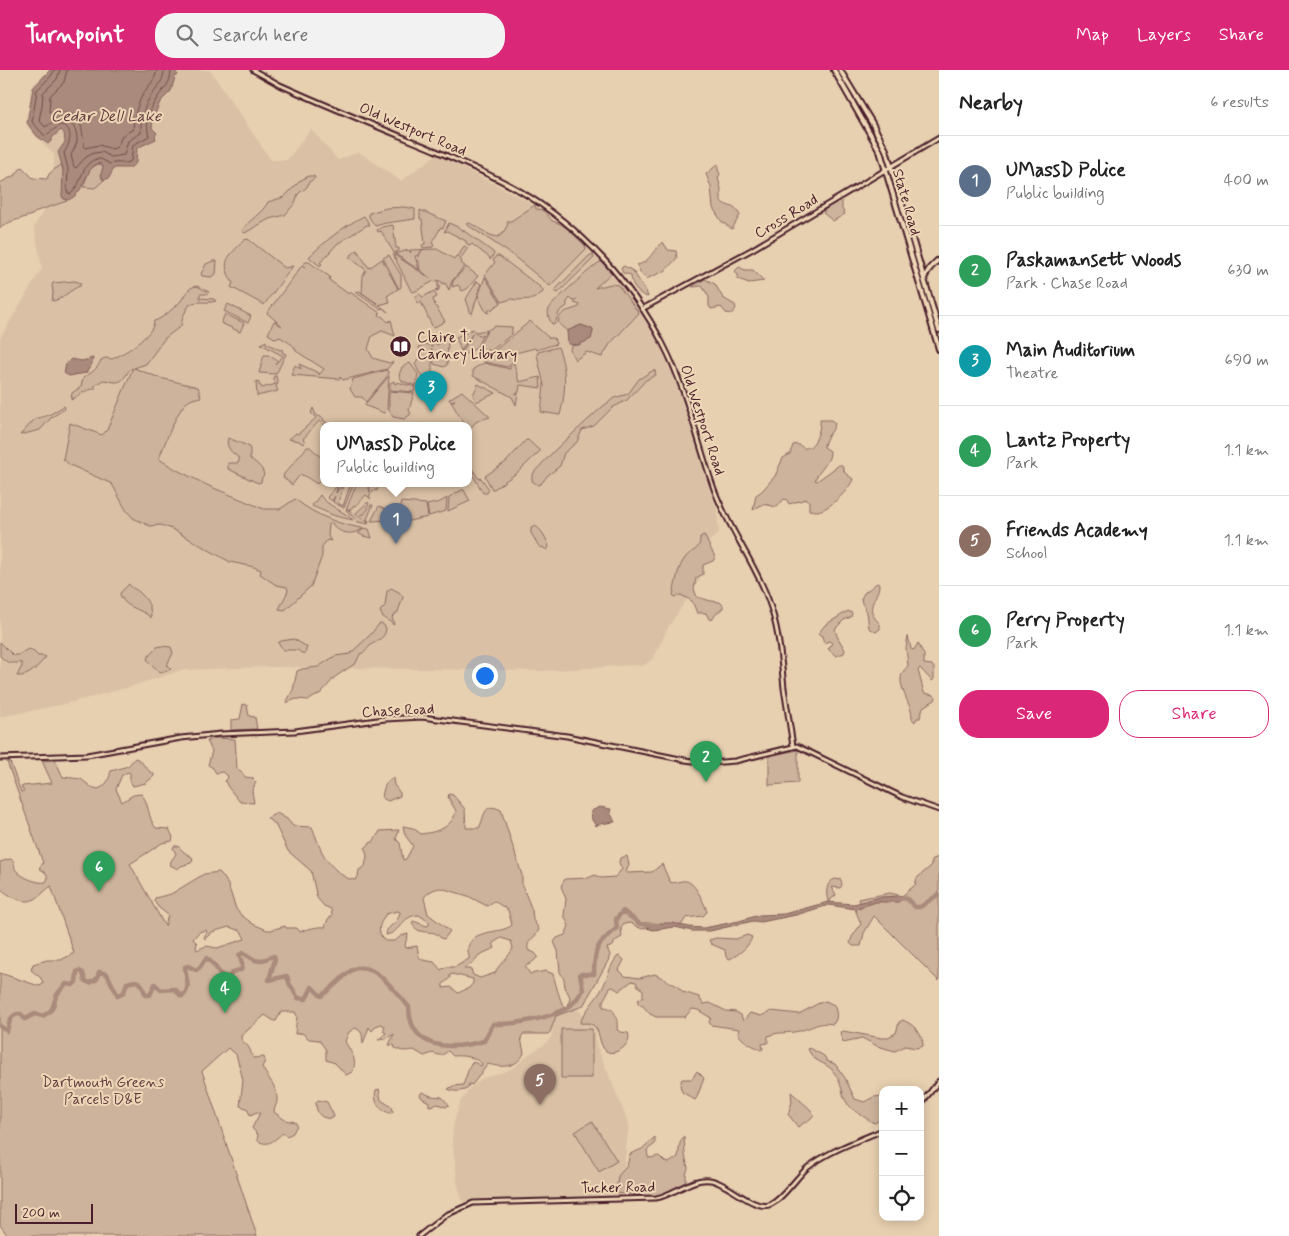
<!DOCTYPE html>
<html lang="en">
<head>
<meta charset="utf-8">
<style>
  :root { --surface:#fff; --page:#f2f2f2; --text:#222; --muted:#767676; --line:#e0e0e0; --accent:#db2777 }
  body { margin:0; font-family:Mynerve,sans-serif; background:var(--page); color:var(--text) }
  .controls { position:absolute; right:15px; bottom:15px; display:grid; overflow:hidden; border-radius:10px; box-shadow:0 2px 12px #0003 }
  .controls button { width:45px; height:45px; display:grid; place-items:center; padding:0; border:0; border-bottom:1px solid var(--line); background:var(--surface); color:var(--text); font:25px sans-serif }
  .scale { position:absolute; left:15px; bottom:12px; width:78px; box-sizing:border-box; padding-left:5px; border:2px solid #4a1f2b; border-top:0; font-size:14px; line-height:18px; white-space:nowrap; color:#4a1f2b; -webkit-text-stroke:4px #eed7b6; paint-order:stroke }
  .you { position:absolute; left:484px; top:605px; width:18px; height:18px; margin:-12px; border:4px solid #fff; border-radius:50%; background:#1a73e8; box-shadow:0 0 0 8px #1a73e833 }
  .badge { display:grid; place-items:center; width:32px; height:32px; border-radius:50%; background:var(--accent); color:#fff; font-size:16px; font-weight:700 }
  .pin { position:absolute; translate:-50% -41px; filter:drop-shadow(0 1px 2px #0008) }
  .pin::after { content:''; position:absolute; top:26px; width:18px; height:15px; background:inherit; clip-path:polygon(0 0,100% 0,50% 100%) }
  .popup { position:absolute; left:320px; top:352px; width:152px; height:65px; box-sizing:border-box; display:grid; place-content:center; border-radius:10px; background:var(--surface); filter:drop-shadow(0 1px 4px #0005); font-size:16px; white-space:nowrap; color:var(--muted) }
  .popup b { font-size:19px; color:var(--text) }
  .popup::after { content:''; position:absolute; left:50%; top:100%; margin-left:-10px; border:10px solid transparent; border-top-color:var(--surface) }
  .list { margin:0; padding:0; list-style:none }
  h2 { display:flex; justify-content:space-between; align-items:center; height:65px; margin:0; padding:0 20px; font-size:21px }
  h2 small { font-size:16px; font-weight:400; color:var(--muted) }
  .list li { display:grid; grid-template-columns:32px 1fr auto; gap:15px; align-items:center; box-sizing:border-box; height:90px; padding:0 20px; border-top:1px solid var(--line) }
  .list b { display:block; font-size:19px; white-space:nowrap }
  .list p { margin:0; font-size:16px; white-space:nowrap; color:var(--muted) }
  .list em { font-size:16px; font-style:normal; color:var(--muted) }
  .actions { display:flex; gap:10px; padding:15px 20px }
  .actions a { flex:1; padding:11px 0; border:1px solid var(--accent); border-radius:20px; text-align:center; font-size:18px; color:var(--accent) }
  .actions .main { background:var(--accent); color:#fff }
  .icon { flex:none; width:28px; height:28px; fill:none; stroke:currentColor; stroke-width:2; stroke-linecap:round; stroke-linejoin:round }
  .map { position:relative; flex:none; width:939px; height:1166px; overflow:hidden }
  header { display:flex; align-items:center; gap:30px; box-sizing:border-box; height:70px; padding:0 25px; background:var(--accent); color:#fff }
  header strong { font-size:24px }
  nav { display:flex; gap:28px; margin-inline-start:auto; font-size:18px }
  .search { width:350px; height:45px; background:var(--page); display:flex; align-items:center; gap:12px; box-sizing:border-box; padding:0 18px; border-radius:20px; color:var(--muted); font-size:19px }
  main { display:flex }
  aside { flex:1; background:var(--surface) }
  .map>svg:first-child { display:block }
  .built { fill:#dac1a5; fill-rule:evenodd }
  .green { fill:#cdb39b; stroke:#8c6963; fill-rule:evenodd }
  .water { fill:#aa8a7b; stroke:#845f5b }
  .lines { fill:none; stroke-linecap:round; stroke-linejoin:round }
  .shore { stroke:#704a4b; stroke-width:1 }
  .river { stroke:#aa8a7b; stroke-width:4.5 }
  .secondary-casing { stroke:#4a1f2b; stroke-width:7 }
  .primary-casing { stroke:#4a1f2b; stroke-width:8 }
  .secondary { stroke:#eed7b6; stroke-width:3 }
  .primary { stroke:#eed7b6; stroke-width:4 }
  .labels { text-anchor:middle; stroke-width:4; stroke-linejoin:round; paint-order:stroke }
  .street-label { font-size:15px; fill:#4a1f2b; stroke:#eed7b6 }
  .poi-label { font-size:15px; fill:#4a1f2b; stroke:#eed7b6; text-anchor:start }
  .park-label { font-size:15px; fill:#643d41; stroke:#eed7b6 }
  .water-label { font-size:16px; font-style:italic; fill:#623a3f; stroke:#eed7b6 }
</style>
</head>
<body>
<header>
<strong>Turnpoint</strong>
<div class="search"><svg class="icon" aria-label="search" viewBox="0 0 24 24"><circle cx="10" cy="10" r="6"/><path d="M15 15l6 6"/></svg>Search here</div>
<nav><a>Map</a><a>Layers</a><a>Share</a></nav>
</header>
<main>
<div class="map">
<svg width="939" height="1166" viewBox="0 0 939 1166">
  <rect width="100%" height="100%" fill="#e7d0b0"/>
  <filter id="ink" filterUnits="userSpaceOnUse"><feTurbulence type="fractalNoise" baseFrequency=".02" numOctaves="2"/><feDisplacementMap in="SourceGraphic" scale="10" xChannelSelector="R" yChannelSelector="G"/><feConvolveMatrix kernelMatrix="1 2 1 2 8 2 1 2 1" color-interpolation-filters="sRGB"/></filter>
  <g filter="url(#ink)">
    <path class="built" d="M49,0H210L271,90H287L311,59L338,90L359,82L401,111L437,84L533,134L582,172L608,198L643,243L657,266L681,323L705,405L717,440L719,463L705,475L704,496L699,511L669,556L653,589L643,596L635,595L543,601L272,597L182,600L130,617L65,634L0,647V268L42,198L34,157L53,125L54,85L28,58L26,46L30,34V22L34,14ZM324,355H468V413H324Z
      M576,937L593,956L596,963L597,976L629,1054L621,1125L586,1129L474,1130L463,1132L458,1117L452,1069L453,1056L460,1032L469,1019L483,1008L503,1002L516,996L529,984L545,974L551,967L552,952L556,943Z"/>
    <path class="green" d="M61,94L64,104L63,128L67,131L37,141L32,145L10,152L0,158V113L15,105L22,97L33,108L47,109L49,104Z
      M98,94L102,95L104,97L101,104L102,109L104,110L95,118L83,117L90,99Z
      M718,94V100L720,104L718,108L721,119V131C727,138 733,133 740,145L732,159L722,152L713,138L711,117L706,104Z
      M309,106H314L315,108L309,112L307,117L298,124L295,133L285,145L269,149L245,163L242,161C249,149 262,144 268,132L284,127L301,110Z
      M840,130L842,131V139L845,144L833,151L823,143L828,136Z
      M535,135L536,139C544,139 548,145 552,151C563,152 577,168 585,175L586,179L550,216L511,184L466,154L470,153L490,165L498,167L503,163L508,154L507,151H511Z
      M404,137L415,139V149L386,153L375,156L369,147V143L387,138Z
      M420,140L446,151L443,158L441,157L432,173L434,175L433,177L423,178L422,175L425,174L422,149H420Z
      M364,146L370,155H367L337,174L320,193L322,194L320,196L310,188L309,187C325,171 344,156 364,146Z
      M449,153L460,158L493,182L494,184L490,190V188L472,174L470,176L466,173V171L447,161L444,162Z
      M393,155L396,178H399V181L394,183L381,161L378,162L377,160L382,157Z
      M248,169L285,198L293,196L264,235L231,217L233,213C219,190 229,187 244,170Z
      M663,172L668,180L676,181L677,188L665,201L646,209L641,204L637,195C650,193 653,179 663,172Z
      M464,176L468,178L460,189L462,191L461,193L465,196L452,211L449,220L445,213L443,214L442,212L437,210L440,216L438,221L435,220L438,219V214L434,211L414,222L411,221L393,184L430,208L420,200L418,187L422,180L419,185L415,186L419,200L395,184L408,180L411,183L410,180L437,179L454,189L456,186L458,187Z
      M357,180L369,198L382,189L398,219L387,226L390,232L379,235L388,242L383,238L380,239L355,222L359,221L378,234L362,223L363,206L366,200L349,187Z
      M593,184L594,188L558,223L554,221L589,186Z
      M389,185L401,205V217L399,219L383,188Z
      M496,186H499L540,217L543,220V222L533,229L517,230L511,229L502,232L485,205L495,192L493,190Z
      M213,191H217L216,204L211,207L202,206L201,204L206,194Z
      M306,192H309L330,207L329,210L349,224L350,222L380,243L379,245L383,247L388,252L391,250L395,266L382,261L372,266L368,279L373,288L389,293L393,292L387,299L343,310L340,307V309L291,305L295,295L301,299L299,294L319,303V305L324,299L296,281C295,274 285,271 280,267L276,269L268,264L274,251L282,256L267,243L300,198L302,195L305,197L303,194Z
      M600,192H602L611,203L595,218L611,214L618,215L639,243L610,274L602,287L587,282L575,290L570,280L571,276L578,275L591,269L593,261L592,259L581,255L567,261L558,253C559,240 570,241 579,237L580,235L574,233L577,229L573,231L570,228L567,232V236L559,242L555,254H552C549,249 547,244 549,239C552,232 593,196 600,192Z
      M624,196L633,201L646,221L648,227C638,225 631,215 631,205L623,203L621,198Z
      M466,197L478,206L467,219L462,221L458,215L452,217L453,211Z
      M739,197L745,200H753L764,211L749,213L738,209V205L735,201Z
      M485,207L501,233L493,238L492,241L491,239L488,241L489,243L486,242L478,227Z
      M705,209L715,214L723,228L735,235L736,238L732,244L726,243L721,237L711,239L709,236V227L702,216L692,217Z
      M75,211L81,213L80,216C71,219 60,231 52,231L53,223L52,215L53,213Z
      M477,211L481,214L472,244H471L466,229Z
      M197,216L209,222L207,224H200V228L214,229L216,231C208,234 199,230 190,234L183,246L181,256L165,268L146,294L134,298L160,308L198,317L201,327C195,328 188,330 184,335C175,346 164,375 159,389L177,400L209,416L264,439H280L295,429C316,446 342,456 369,459L372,468L363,466L358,463L364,459H362C352,466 338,464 332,453L329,454L328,466L331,471L327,470L322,477V486L311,516L285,540L279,539L288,521L287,517L276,515L260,504L261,500L254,497L230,492L172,459L161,455L150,456L133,448L126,440L112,414L70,395L63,389L70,353L102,365L107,360L133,298C125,301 126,313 115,312C111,312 107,310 103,310L95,315V319C86,319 79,326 71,330L72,323L81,317L83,308C92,302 97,300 101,290L105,288L112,289C124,284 154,265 154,251C162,249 171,240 177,235C185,228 186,217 197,216Z
      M434,221L437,227L433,229L435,235L445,251L433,258L421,232L418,234L415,227L419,224L423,227Z
      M228,234L251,246L248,253L224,241Z
      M225,244L244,253L240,262L221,253Z
      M530,251L549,268H554L556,274L536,280L535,278L512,284L513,291L508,297L484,292L485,289Z
      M494,256L512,257V264L491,281L478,278V277L488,260Z
      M473,259L475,262L487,260L483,266L474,263L482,267L476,278L465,284H463L462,282L473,263L461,281L456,267Z
      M448,269L447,295L444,297L434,294L432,279V313L429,315L419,302L415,294L421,284L419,277L426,274L432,277V274L436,273L437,275Z
      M266,271V273L280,280L282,279L283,283L286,284L276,304L259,303L264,285H268L278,291L275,294L283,286L261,274Z
      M558,277C567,299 566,322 560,345H559L541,342L544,315L537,285L538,282Z
      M410,293L418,304L416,316L402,311L399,305L402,297Z
      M484,293L510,299V297L514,293L519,312L540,307L541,318L520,315L519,322L515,324L518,323L516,335L512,327L473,306V299Z
      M387,300L389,304L366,332L362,327H355L350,319L353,309Z
      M654,300L655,301L656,305L646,310L627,330L612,338L594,356L582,360L577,372L564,383L560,396L547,406L541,414L538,415L532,411V406L535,401L557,378L601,338L614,328L628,324L639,309Z
      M274,306H276L278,314L276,316L278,321L257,326L256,311L259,312V315L261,316L262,318L276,314L273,309Z
      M389,306L387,340L384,343L366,336L365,334Z
      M394,311V313L396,314L397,312L415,317L414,322L390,320V313Z
      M478,314L496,323L476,332L473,325Z
      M389,321L414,323L409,340L411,344L404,349L393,347L389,340Z
      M462,321L490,347C485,349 480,349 476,352C472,355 472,358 469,360L468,355H465L451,332L455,330L450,331L449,329Z
      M64,336L65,339L52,347L40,360L20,365L35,349L49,345Z
      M313,338L316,345L323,348L324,351L329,354L324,355L319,351L303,369L305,371L303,374L299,371L289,369L296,363L298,364L316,348L311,343Z
      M820,350H831L835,353C833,364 825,365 824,377L830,381C831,392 819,400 815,410L817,411L839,395H842L845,403L853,409C849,420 829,440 817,441C814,441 811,440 809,440V431L806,429L789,434L787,430L784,429L777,437L763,434L753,440L756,425L762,421L775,406L783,388L790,384L793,375L797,374C797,374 804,378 804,378C815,380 821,358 820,350Z
      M228,368L248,376L250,379V389C256,392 263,398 264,405L262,407L261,412L258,413L228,399V393H237L239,392V388C232,383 225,377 228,368Z
      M526,370H528L540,381L518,402L494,419H492L485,406L506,392Z
      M307,377H310L323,389V406L317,414L303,405H300L292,415L283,407L284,404Z
      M468,393L479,409L481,408L489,419L487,423H483L469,398Z
      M345,413H354L344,438L333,432L335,426L332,431L327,427L338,415L336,423L339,418L343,417L338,433L343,436L350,416Z
      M357,413H368L370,422L369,413L379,415L377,421L375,420L369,426L371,429L366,425L357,435L353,436L350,440L347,439L358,446L356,443L368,432L369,434L359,447L361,448L371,435H373L367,449L369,451L363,449L369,452L368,454L358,452L346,440Z
      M462,420H464L470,431L448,441L449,427Z
      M320,425C327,436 344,441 353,450L335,446L312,436Z
      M447,428L446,441L429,446L427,435L440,432Z
      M401,432L426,434L428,447L399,453L398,449Z
      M379,436L392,442L393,450L371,451Z
      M535,456C542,459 547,470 549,477L547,480L542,477L540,478L531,463V458Z
      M704,465L715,487L713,491L703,495V504L696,508L694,519L697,527L711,531L720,532L723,535V538L716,544L712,550L709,549L706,543H697L692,531L681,525L675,527L673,525C676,512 677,499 685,488C692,479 701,481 700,467Z
      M877,513L879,514C880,524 865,537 875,548C876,550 879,552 880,554V559L876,562L869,558L867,542L862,533L861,529L864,523Z
      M129,514C132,519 135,518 139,522C148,530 151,536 151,548C142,538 122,538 120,523Z
      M391,518L399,522L403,527L398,542L392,547L394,555L382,546L380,541L385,536L387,521Z
      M848,541L852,543L851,547L844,550L835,559L837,566L845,580L844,583L836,586L828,579L832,573L829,571L824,573L822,566L818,564L825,555Z
      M382,553L386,558C386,569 376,570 370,576C366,580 366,582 360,584L356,593L335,607L321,623L309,630L296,629L286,633L293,620L297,601L302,599L318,597L335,586L350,584L370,565L379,554Z
      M908,566L911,579L914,580L918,573L924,585V594L932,595L934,598V609L932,611L920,598L918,600L924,623L934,625L936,627L935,630L923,637L920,648H917L915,652L912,649C913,635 895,615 903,602C905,599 907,598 908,595L906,578Z
      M294,569L307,577L305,583H301L298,580H284L278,573L281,571Z
      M0,572L13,585H18L28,579L32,580L38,586H44L46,587C38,596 30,607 17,606L22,596V593C11,592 10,596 0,586Z
      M161,576L171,577L173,583L167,595L171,599L159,603C156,596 149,595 147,588L157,577Z
      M243,634L247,635L249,646L255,647L257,659L231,660V650L240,649Z
      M213,668L235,669L237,699L241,701L245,707L252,708L256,712L252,721L254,733L240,732L228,717L225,711L228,708L227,705L222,702L216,703L213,698L208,695L212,681L207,671Z
      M798,680V713L769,715V686Z
      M135,688C143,690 145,700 154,704V706L146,713L133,716L130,711V703L128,702L122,705L116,719L122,732L133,725L141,724C150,733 147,748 156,758L169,759L173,767L172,771L162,773L130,794L165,856L168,845L158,837L154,831L155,828L171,824L204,804L219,802L223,806L228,815L236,839L241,845L253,854L267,860H271L285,856L286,858H297L300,862C305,859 320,856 325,857L328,849L332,846L331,839L324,836L317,828L311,801L288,781L275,754L267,748L277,743L287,749L293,756L312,757C320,776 321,787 337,801C343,806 347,809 355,810L358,807L359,800L365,796L367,786L365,778L370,773L373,772L380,761L399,760L396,769L400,773L403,790L406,789L413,776L405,765L403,756L413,758L421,764C437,762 452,758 456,741L448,727L449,724L453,725L465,739L466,758H479C485,747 483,731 501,740L522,805V815L532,840L533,850L539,859C536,869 526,869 528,880L535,883L538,887L530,894L525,896L530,904L546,901L553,904C556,916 559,927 564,938L568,937L570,927L565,917L564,909L560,902L558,881L554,872L557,868L565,865L569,856L564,845L566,829L561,816L565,809L588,808L595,805L601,808L615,807L622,799L619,793L620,788L627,786L629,795L626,802L628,803L652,802L662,794L670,812C676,814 680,810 686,811C695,812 705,834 707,842L703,846L686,848L682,854L652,855L642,859L630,853L624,854L621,858L622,867L615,871L613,876L607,878L610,885L608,891L583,936L556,946L550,962L548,964H523L521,968L524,983C517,998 502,998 488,994L472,1015L469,1014L467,1019C460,1022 454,1022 448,1019L453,1016L463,1015L471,993L474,992L481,996L482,994C476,987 462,985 453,986L448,981C442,986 440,986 433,983L424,986L414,980C406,981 402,982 395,978L394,975H389L394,964L386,969L378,970L386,963L383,961L385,956L381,954L376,956L372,961L369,957L363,974L362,964L359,960L355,958L349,962L345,971C350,982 359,990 352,1002L346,1005L335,993L326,990V980L319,970L309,969L302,963L295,964L297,946L295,942H281L276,951H274L265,945L241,966C241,973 246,972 249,978C251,981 251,984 253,988L264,987L265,991L262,997C267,1008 278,1016 277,1030C277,1035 274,1037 274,1042L285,1050L295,1052L297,1055L293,1063L287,1066L283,1063C274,1070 268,1078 257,1070L258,1065L252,1058L260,1043L257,1042L250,1045L247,1038L240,1036L243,1010L236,984L228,978L202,1001L257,1166H8L0,1155V903L39,916L42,915L43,912L40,907L31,900L33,894L47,890H61L74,883L51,816C45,820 41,826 35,829C23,835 9,826 0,818V792L10,789L13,790C14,792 15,798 15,799C20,807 38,814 46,812L48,808L46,803L39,798L43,793L7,692H10L21,722L24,721L21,717L23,716L52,713L42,691L55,690L63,707L81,709L91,717L98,719C107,716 109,709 111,701L128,696ZM441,818L468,826L487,836L494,831L508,840L512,855C500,865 472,858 468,878C467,883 470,885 469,889L455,897H446L441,900L434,892L423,890L419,887L417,876L406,878L405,875L408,864L401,866L395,871H385C376,862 379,854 386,844L397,841L400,842C399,851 392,854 387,860L386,865C402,862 400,846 419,845L429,852V855L427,856L413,851L412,853C417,864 425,861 435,863L441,868L444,869L450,861L428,844L424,828C426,823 435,818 441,818ZM229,857L241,861L245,869L217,878L206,876L197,880L196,879L197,873L193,869L199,862L206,860L207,862L204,867L205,869L212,862ZM501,868L511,871L513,878C509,888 499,893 495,903L480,908L473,905L471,899H464L466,896L472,894L479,885L495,878L493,873ZM452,904L473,909V913L469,918L458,923L451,917L443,918V914L450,908V905Z
      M393,708L394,715L400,723V726L388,731L382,728C383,720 385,711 393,708Z
      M174,776H178L185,783L192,787L193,790L191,793L181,796L178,799L170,795L171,791L176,784L173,778Z
      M939,787V911L874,846L864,863L861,876H853L850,873L852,867L861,854L855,839L863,835L858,829L890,823L902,826L915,815L917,808L930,797L933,789Z
      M835,809L841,810L842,815L840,818L832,817L836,825L831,829L830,832H828C826,823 825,813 835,809Z
      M747,865L752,867C749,877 739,884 730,889L726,887L725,880L711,874L709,870L716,868L736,869Z
      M620,886L624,890L619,900L625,906L640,908L655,904L677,916L683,922L699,927L703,934L710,933L726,941L736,942L741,945L743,951L750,943L761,946L771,941L799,944L817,934L826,931L834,935C837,942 838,949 833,954C819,951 812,958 799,961C788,964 779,961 768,966V973L762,974L763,979L761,980C754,976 741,971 738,963L739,959L711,955L709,952L711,948L698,940L692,939L685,947H656L650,944L643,936L638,934V930L643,927V920L638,916L636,912L632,911L619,921L613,917L610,918L603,931V937C616,937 618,949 617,960L621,962L628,963C633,974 615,987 606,981C598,975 601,958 591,954C587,952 583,954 580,953C585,940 595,931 602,919C608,908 609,897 617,887Z
      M903,950C914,955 923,963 923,976L916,978L905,976L895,981L877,976L862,968L843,972L840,962L843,961L882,968H886L896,963L899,952Z
      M561,959H592V1008H561Z
      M810,978L824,986L827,991L835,994L845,1008L855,1029L864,1032L874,1027L883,1026V1048L875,1053L872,1052C867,1049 850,1038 847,1033C841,1024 843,1013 833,1001C825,991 814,994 808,979Z
      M697,1001L704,1008L697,1027L695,1030L682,1022L680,1015L682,1009H692Z
      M379,1019L381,1030L392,1037L393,1041L392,1043C380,1042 373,1032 376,1020Z
      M422,1022L431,1026L442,1027L449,1035L446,1037L438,1034L429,1036V1032L422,1028L420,1025Z
      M791,1022L811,1040L814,1045L810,1049L798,1057L788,1044L792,1032Z
      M318,1030L327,1032L334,1046L333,1048C322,1050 316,1044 316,1033Z
      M592,1051L617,1091L599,1102L575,1062Z
      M684,1066L685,1085L688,1098L686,1105V1113L683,1115L662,1125L652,1126L616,1123L618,1106L627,1096L630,1084L642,1079L655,1067V1074L647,1080L648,1087L651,1088L659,1086L664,1091L669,1093L678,1087L680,1073Z"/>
    <path class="water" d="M50,0H174L178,5L175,7L171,21L160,32L153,49L152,58L157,63L155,66L156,69L137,78L136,93L130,98H114L109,108L104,110L101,105L103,96L100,93C83,97 87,123 68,130L63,128L62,126L63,99L58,82L65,72L64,63L61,60L53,67L51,71L48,74L37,66L27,53L33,18Z
      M581,255L592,259L593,261L591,269L578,275L568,274L567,261Z
      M93,288L92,294L86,303L69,306L64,303L66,294L71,289L82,291Z
      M600,737L611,739L610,742L615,752L599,754L596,756L592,750L591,741Z
      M901,826L900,831L898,832H876L855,839L829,835L796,845L761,852L753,851L710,861H692L675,857L653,860L647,858L660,853H672L689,857L704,858L739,851L759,845L784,844L828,832L854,834L880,827Z"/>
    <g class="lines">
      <path class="shore" d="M54,0L52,5L37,20L32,52L45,66L60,55C75,57 70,74 64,83L68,99L67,122L70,124C84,115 80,88 101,89L110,94C117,91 125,95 131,91L133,75L149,66C145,53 149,40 157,28C164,17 171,15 171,0
        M60,0L57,9L43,23L42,36L39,50L45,57C50,55 53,50 59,49C71,47 78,61 77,71C76,76 73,81 71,85L74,97L76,98L86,87L94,83L102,82L111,87L124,85L128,71L141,63C140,50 144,35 152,24C159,14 163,13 164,0
        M67,0L64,12L50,26L49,42C54,44 59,41 65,42C85,45 81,64 85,78L99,75L112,79L117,77L122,66L133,59C134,46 138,31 145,21C151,13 155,10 157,0"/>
      <path class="river" d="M896,829L906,828L915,837H920L939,824
        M0,956L7,961C9,954 10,943 21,944L25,949L35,944L43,946C55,938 51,940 56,927C57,923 63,918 66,914L73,915L76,912L77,902L80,901L83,903L85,911L90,913L97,909L99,902L107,904L118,926L124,922L127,913C143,908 140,914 146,925H150L155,914L161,920L175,919L181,926H183C192,916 185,908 185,897L188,896L196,900L200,897L206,888C217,894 217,905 228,910C231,903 232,901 241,900C244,895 241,890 239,885L243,883L255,890L260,891L274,886L275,889L269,910L287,906L289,913L298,928L306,929L312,917L321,926C331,920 348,901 354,899C375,891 396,923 409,937C410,981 451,980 484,971L493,954C513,955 553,948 570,936C575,932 579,926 583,920L580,904H594C594,878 597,874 617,858L616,849L623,841L640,854L658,855"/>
      <defs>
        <path id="secondary" d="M253,0L280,15C331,38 383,59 434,80C463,93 493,105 520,121C581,157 631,212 663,274C687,320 697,371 714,419C728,458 754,491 768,529C779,558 781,588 784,618C787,637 790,657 793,676
          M642,239L751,180L939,68
          M0,688L87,685L181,668L221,664L295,661L385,649L422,647L567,666L685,690L709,693L735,691L797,676L902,727L939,740
          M920,1035L939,1011
          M419,1166L446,1145L473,1133L656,1128C674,1125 692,1107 710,1110C727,1112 753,1140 769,1135C780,1132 797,1107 807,1098C829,1081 857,1071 883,1060"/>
        <path id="primary" d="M834,0L880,81L939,279
          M840,0L872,53L886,80L939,260
          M924,208L930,198L937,191"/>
      </defs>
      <use href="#secondary" class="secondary-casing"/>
      <use href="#primary" class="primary-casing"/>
      <use href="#secondary" class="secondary"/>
      <use href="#primary" class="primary"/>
    </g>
  </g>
  <defs>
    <symbol id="library-disc" viewBox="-11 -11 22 22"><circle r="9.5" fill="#4a1f2b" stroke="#eed7b6"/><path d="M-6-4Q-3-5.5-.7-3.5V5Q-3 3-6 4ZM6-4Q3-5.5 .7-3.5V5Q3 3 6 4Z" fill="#fff"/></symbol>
  </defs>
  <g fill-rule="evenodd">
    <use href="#library-disc" x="388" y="264" width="25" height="25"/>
  </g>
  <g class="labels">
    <g class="street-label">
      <text transform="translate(413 59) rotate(23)" y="5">Old Westport Road</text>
      <text transform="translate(907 132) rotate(74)" y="5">State Road</text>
      <text transform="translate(786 146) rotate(-31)" y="5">Cross Road</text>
      <text transform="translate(703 350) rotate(72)" y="5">Old Westport Road</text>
      <text transform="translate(398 640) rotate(-3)" y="5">Chase Road</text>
      <text transform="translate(618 1117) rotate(-1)" y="5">Tucker Road</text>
    </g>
    <g class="poi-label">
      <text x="417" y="272">Claire T.<tspan x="417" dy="17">Carney Library</tspan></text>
    </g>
    <g class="park-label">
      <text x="103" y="1017">Dartmouth Greens<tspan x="103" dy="17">Parcels D&amp;E</tspan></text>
    </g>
    <g class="water-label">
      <text x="106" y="51">Cedar Dell Lake</text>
    </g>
  </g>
</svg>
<div class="controls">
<button>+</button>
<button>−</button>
<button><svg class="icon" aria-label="locate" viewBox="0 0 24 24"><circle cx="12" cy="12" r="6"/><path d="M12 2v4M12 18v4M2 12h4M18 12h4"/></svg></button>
</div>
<div class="scale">200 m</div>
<div class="you"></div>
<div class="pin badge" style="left:396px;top:474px;background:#5c6f8a">1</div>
<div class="popup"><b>UMassD Police</b>Public building</div>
<div class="pin badge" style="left:706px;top:712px;background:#2e9e5b">2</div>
<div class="pin badge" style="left:431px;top:342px;background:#0f9aa8">3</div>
<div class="pin badge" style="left:225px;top:943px;background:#2e9e5b">4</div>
<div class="pin badge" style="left:540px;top:1035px;background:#8d6e63">5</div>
<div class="pin badge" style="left:99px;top:822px;background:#2e9e5b">6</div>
</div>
<aside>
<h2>Nearby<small>6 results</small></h2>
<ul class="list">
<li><span class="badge" style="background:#5c6f8a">1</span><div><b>UMassD Police</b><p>Public building</p></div><em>400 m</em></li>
<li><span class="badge" style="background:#2e9e5b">2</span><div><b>Paskamansett Woods</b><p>Park · Chase Road</p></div><em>630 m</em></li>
<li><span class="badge" style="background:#0f9aa8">3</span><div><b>Main Auditorium</b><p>Theatre</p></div><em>690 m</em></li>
<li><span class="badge" style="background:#2e9e5b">4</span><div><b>Lantz Property</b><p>Park</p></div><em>1.1 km</em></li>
<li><span class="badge" style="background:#8d6e63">5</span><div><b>Friends Academy</b><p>School</p></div><em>1.1 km</em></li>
<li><span class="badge" style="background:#2e9e5b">6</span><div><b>Perry Property</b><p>Park</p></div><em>1.1 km</em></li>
</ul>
<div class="actions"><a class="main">Save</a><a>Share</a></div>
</aside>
</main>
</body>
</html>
